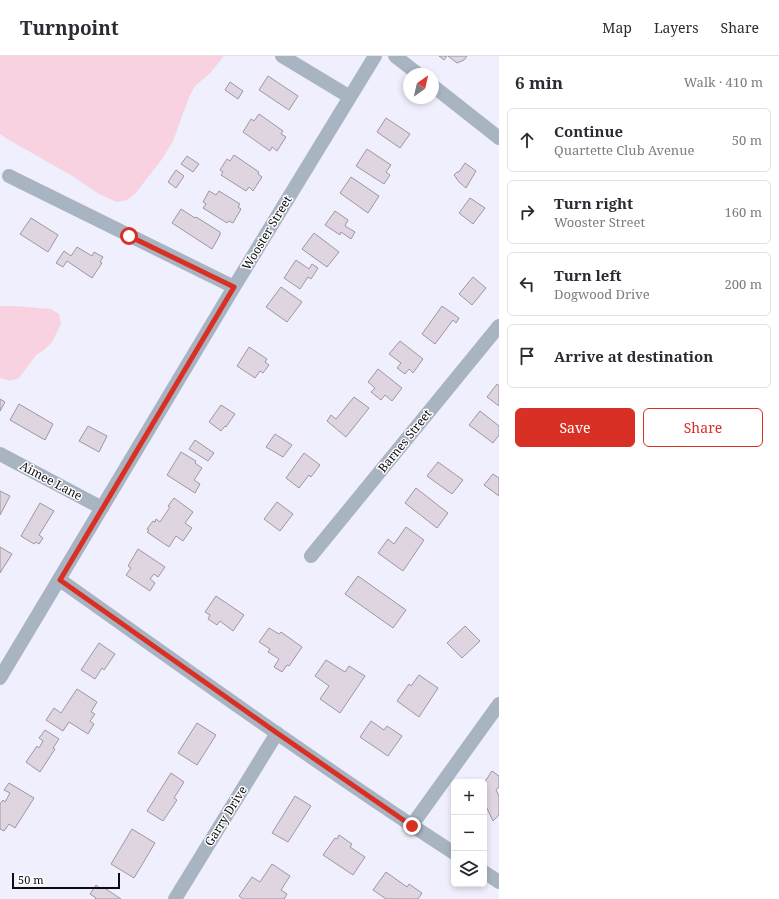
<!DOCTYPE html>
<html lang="en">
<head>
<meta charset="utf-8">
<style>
  :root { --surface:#fff; --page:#f2f2f3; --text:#2b2b33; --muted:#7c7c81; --line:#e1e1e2; --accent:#d93025 }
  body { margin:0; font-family:"Noto Serif",serif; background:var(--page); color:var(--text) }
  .controls { position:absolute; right:12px; bottom:12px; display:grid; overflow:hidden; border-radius:6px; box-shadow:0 2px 6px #0003 }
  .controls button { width:36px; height:36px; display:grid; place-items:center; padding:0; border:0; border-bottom:1px solid var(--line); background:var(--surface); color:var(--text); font:20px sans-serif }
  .compass { position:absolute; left:403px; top:12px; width:36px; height:36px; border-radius:50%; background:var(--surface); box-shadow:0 2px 6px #0003; rotate:34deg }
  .scale { position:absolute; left:12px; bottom:10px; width:108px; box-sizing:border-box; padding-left:4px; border:2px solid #0d0d11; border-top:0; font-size:11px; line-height:14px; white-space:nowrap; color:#0d0d11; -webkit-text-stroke:3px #fefefe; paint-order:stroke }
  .stop { position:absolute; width:12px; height:12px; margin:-9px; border:3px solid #d93025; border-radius:50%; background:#fff }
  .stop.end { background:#d93025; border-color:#fff; box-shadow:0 1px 4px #0008 }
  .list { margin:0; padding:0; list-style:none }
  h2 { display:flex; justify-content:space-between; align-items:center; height:52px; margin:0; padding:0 16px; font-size:17px }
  h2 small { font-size:13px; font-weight:400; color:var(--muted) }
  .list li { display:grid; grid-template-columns:26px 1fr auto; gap:12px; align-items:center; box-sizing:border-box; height:64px; margin:0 8px 8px; padding:0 8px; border:1px solid var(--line); border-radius:6px }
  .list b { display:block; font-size:15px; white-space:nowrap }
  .list p { margin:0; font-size:13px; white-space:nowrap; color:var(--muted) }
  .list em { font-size:13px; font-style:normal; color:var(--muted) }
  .actions { display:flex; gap:8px; padding:12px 16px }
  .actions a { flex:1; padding:9px 0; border:1px solid var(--accent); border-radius:6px; text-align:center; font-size:14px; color:var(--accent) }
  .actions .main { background:var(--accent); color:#fff }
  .icon { flex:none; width:22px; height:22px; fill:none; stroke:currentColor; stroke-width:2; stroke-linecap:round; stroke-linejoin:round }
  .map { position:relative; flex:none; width:499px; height:843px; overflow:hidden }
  header { display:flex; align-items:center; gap:24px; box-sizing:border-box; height:56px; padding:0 20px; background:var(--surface); border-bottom:1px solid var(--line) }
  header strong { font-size:19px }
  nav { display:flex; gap:22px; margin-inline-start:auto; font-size:14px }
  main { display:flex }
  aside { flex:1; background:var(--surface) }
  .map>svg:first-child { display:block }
  .green { fill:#f9d2e1 }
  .building { fill:#ded5e0; stroke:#9f96a1 }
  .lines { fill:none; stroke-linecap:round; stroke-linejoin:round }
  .street { stroke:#a8b4c1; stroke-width:14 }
  .route { stroke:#d93025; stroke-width:5 }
  .labels { text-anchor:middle; stroke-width:3; stroke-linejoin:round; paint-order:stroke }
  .street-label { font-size:12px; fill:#0d0d11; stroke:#fefefe }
</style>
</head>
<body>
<header>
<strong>Turnpoint</strong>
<nav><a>Map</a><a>Layers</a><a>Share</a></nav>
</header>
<main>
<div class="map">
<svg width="499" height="843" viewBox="0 0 499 843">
  <rect width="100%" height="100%" fill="#efeffd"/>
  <path class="green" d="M0,0H224L210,17L195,30L190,39L173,85L162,103L135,138L127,144L117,146L99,138L74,121L9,84L0,78Z
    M0,250H15L51,253L59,258L61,268L52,286L44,294L36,299L19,322L10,325L0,322Z"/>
  <path class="building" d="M439,0H447L444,4Z
    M448,0H467L464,4L457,7Z
    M268,20L298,40L289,54L259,34Z
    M230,26L243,35L238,43L225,34Z
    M259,58L283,75L281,78L286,81L277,95L272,91L270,95L243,76L251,63L254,65Z
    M386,62L410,78L400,92L377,76Z
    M367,93L391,109L386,116L390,119L384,128L356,110Z
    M234,99L259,116L258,118L262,121L253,135L249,131L246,135L221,119L223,116L220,114L227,103L230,105Z
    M187,100L199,108L193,116L181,108Z
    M465,107L476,115L466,132L459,126L454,119L457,116H459Z
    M176,114L184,120L176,132L168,126Z
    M351,121L379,140L368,157L340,137Z
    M209,135L216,139L219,135L240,148L238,151L241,153L233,167L229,165L227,167L203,152L206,148L203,146Z
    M470,142L485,152L473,168L459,157Z
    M181,153L195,162L196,161L220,176V179L212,193L172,167Z
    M335,155L348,164L345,170L355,176L351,183L341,176L340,179L325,169Z
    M31,162L58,179L48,196L20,178Z
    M314,177L339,196L327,211L302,193Z
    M77,191L92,200L94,196L103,201L100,206L102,207L92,222L67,205L63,211L56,207L64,195L71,200Z
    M296,204L309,213L312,208L318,212L311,223L308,221L300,233L284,222Z
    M473,221L486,232L472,249L459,238Z
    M281,231L302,246L287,266L266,251Z
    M442,250L459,262L456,267L453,264L435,288L422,278Z
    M400,285L423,303L413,317L409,313L405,318L397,312L401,307L389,298Z
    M249,291L267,303L265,306L269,309L263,317L260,315L255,322L237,310Z
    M378,313L402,332L392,345L385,339L381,344L371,336L375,332L368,326Z
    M497,328L499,330V350L487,341Z
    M354,341L369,352L346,381L327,365L331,359L336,363Z
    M0,343L5,346L0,355Z
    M19,348L53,368L45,384L10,364Z
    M221,349L235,358L226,371L225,370L221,375L209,366Z
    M480,355L499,370V379L493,387L469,369Z
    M88,370L107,380L99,396L79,385Z
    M275,378L292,389L283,401L266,391Z
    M195,384L214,397L208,405L189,393Z
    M181,396L196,405L195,407L202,412L194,424L200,428L195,437L167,419Z
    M304,397L320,409L311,421L309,419L299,432L286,422Z
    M438,406L463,424L452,438L427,420Z
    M493,418L499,422V440L484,429Z
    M416,432L448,457L437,472L405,447Z
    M0,435L10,440L0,459Z
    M174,442L193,456L185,467L192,472L183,485L176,480L169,491L147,476L149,474L147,473L153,465L155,466L156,463L160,466L170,451L168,450Z
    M277,446L293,458L280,475L264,463Z
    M40,447L54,455L39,479L43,482L39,488L36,486L34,488L21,480Z
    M406,471L424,484L403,515L378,497L388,483L394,488Z
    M0,491L12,498L0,517Z
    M138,493L165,511L158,521L154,518L150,523L155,527L150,535L126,519L131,512L128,510Z
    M358,520L406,554L393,572L345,538Z
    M216,540L244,559L233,575L220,565L217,569L208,563L210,559L205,556Z
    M465,570L480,585L462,602L447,587Z
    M269,572L279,578L281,576L302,591L289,610L287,609L282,616L274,611L279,603L268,596L270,593L259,586Z
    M99,587L115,598L104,614L102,612L95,623L81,614Z
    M326,604L345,616L349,610L365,620L340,657L320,643L329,630L315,620Z
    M419,619L438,632L419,661L397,645L409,628L411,630Z
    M77,633L97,646L91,656L95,658L90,665L94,668L88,678L69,666L63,675L46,664L54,652L61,657Z
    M371,665L384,674L387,670L402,680L388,700L360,681Z
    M197,667L216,679L197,709L178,697Z
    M45,674L59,683L53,692L55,693L40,716L26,706L37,690L39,692L43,685L39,682Z
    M492,715L499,720V731L496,734L499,740V759L493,765L484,746V727Z
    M171,717L184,726L174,742L177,744L163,765L147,755Z
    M9,727L34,742L15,772L9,768L4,775L0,773V748L3,744L5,746L10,737L4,734Z
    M295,740L311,750L288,786L272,777Z
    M132,773L155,787L134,822L111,808Z
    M339,779L352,788L350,791L365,801L353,819L323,799L335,782L337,783Z
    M272,808L290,820L281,834L287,838L284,843H243L239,840L252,821L260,826Z
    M386,816L407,831L409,828L422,837L418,843H386L373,834Z
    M96,829L101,833L103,831L121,843H95L96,842L90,838Z"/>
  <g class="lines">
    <path class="street" d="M282,0L350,41
      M395,0L418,18
      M433,30L499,82
      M9,120L234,231
      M0,398L102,452
      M311,500L499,270
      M60,524C190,616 320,710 454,797
      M0,622L234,231L375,0
      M412,769L499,648
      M484,816L499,826
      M175,843L277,677"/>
  </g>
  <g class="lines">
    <path class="route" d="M129,180L234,231L60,524L277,677L412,770"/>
  </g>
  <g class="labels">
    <g class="street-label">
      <text transform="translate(267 177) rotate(-59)" y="4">Wooster Street</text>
      <text transform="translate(405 385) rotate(-51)" y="4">Barnes Street</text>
      <text transform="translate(51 425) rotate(28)" y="4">Aimee Lane</text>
      <text transform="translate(226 760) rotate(-58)" y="4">Garry Drive</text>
    </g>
  </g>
</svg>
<div class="controls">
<button>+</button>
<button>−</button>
<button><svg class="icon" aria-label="layers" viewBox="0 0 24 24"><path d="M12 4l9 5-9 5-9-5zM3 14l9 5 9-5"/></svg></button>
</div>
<svg class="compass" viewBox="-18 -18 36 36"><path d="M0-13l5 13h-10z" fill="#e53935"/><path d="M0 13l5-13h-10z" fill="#7c7c81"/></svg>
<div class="scale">50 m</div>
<div class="stop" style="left:129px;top:180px"></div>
<div class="stop end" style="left:412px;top:770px"></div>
</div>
<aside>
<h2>6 min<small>Walk · 410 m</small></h2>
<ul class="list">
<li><svg class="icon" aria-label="ahead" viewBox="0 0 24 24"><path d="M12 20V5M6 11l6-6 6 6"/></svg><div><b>Continue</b><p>Quartette Club Avenue</p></div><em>50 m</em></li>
<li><svg class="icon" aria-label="right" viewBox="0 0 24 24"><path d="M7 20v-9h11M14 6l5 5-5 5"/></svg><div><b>Turn right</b><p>Wooster Street</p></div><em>160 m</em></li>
<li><svg class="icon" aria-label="left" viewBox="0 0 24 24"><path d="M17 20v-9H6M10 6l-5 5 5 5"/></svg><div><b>Turn left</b><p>Dogwood Drive</p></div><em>200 m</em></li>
<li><svg class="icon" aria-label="arrive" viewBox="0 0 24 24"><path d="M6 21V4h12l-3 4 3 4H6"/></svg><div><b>Arrive at destination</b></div></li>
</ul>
<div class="actions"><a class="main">Save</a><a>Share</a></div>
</aside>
</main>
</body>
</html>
